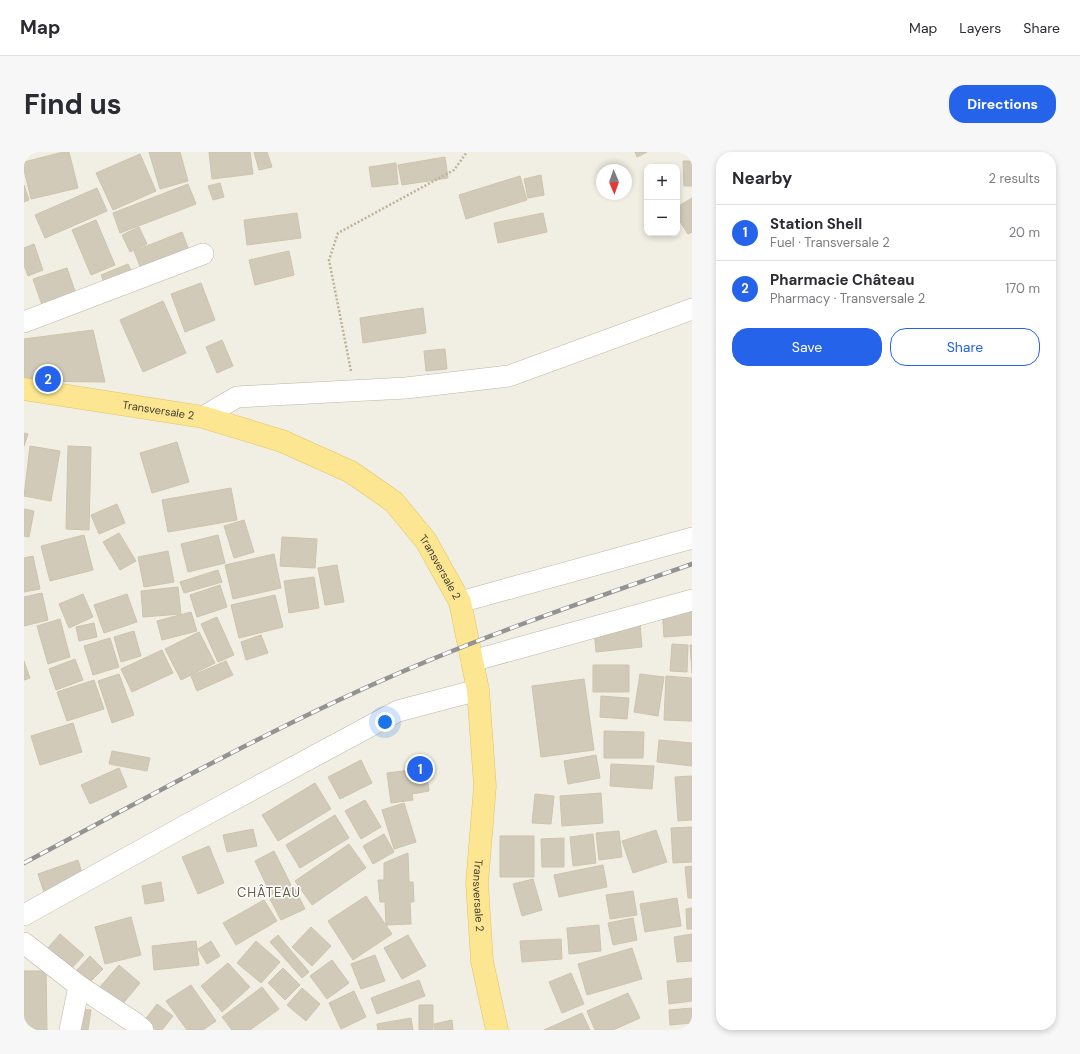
<!DOCTYPE html>
<html lang="en">
<head>
<meta charset="utf-8">
<style>
  :root { --surface:#fff; --page:#f7f7f7; --text:#2b2b33; --muted:#7c7c81; --line:#e1e1e2; --accent:#2563eb }
  body { margin:0; font-family:"DM Sans",sans-serif; background:var(--page); color:var(--text) }
  .controls { position:absolute; right:12px; top:12px; display:grid; overflow:hidden; border-radius:8px; box-shadow:0 2px 6px #0003 }
  .controls button { width:36px; height:36px; display:grid; place-items:center; padding:0; border:0; border-bottom:1px solid var(--line); background:var(--surface); color:var(--text); font:20px sans-serif }
  .compass { position:absolute; left:572px; top:12px; width:36px; height:36px; border-radius:50%; background:var(--surface); box-shadow:0 2px 6px #0003; rotate:178deg }
  .you { position:absolute; left:361px; top:570px; width:14px; height:14px; margin:-10px; border:3px solid #fff; border-radius:50%; background:#1a73e8; box-shadow:0 0 0 6px #1a73e833 }
  .badge { display:grid; place-items:center; width:26px; height:26px; border-radius:50%; background:var(--accent); color:#fff; font-size:13px; font-weight:700 }
  .pin { position:absolute; translate:-50% -50%; border:2px solid #fff; box-shadow:0 1px 4px #0006 }
  .list { margin:0; padding:0; list-style:none }
  h2 { display:flex; justify-content:space-between; align-items:center; height:52px; margin:0; padding:0 16px; font-size:17px }
  h2 small { font-size:13px; font-weight:400; color:var(--muted) }
  .list li { display:grid; grid-template-columns:26px 1fr auto; gap:12px; align-items:center; box-sizing:border-box; height:56px; padding:0 16px; border-top:1px solid var(--line) }
  .list b { display:block; font-size:15px; white-space:nowrap }
  .list p { margin:0; font-size:13px; white-space:nowrap; color:var(--muted) }
  .list em { font-size:13px; font-style:normal; color:var(--muted) }
  .actions { display:flex; gap:8px; padding:12px 16px }
  .actions a { flex:1; padding:9px 0; border:1px solid var(--accent); border-radius:16px; text-align:center; font-size:14px; color:var(--accent) }
  .actions .main { background:var(--accent); color:#fff }
  .map { position:relative; flex:none; width:668px; height:878px; overflow:hidden; border-radius:16px }
  header { display:flex; align-items:center; gap:24px; box-sizing:border-box; height:56px; padding:0 20px; background:var(--surface); border-bottom:1px solid var(--line) }
  header strong { font-size:19px }
  nav { display:flex; gap:22px; margin-inline-start:auto; font-size:14px }
  .intro { display:flex; align-items:center; justify-content:space-between; box-sizing:border-box; height:96px; padding:0 24px }
  h1 { margin:0; font-size:28px }
  .button { padding:10px 18px; border-radius:16px; background:var(--accent); color:#fff; font-size:14px; font-weight:700 }
  main { display:flex; gap:24px; padding:0 24px }
  aside { flex:1; background:var(--surface); border-radius:16px; box-shadow:0 2px 6px #0003 }
  .map>svg:first-child { display:block }
  .building { fill:#d2cab9; stroke:#cdc3ac }
  .lines { fill:none; stroke-linecap:round; stroke-linejoin:round }
  .minor-casing { stroke:#bcb6a6; stroke-width:22 }
  .major-casing { stroke:#e1c562; stroke-width:23 }
  .path { stroke:#beb397; stroke-width:2.5; stroke-dasharray:2 2; stroke-linecap:butt }
  .minor { stroke:#fff; stroke-width:21 }
  .major { stroke:#fce691; stroke-width:22 }
  .rail-casing { stroke:#939393; stroke-width:4.5 }
  .rail { stroke:#fff; stroke-width:3; stroke-dasharray:9; stroke-linecap:butt }
  .labels { text-anchor:middle; stroke-width:3; stroke-linejoin:round; paint-order:stroke }
  .street-label { font-size:11px; fill:#433e33; stroke:#fff }
  .quarter-label { font-size:13px; letter-spacing:1px; fill:#655d4b; stroke:#fff }
</style>
</head>
<body>
<header>
<strong>Map</strong>
<nav><a>Map</a><a>Layers</a><a>Share</a></nav>
</header>
<div class="intro"><h1>Find us</h1><a class="button">Directions</a></div>
<main>
<div class="map">
<svg width="668" height="878" viewBox="0 0 668 878">
  <rect width="100%" height="100%" fill="#f1eee3"/>
  <path class="building" d="M39,0H45L54,36L7,47L0,18V10Z
    M125,0H156L164,29L136,37Z
    M185,0H226L229,22L188,27Z
    M230,0H243L248,15L235,18Z
    M611,0H623L613,5Z
    M116,2L132,39L89,58L72,21Z
    M421,5L424,26L378,33L374,13Z
    M659,9H668V34H660Z
    M372,11L374,32L348,35L345,15Z
    M517,23L520,43L504,46L500,27Z
    M496,24L503,48L442,67L435,43Z
    M196,31L200,45L189,48L184,34Z
    M164,32L172,52L96,81L89,61Z
    M0,33L5,48L0,50Z
    M73,36L83,59L21,86L11,63Z
    M668,46V80L664,82L653,65V55Z
    M273,61L277,86L223,93L220,68Z
    M519,61L523,80L474,91L470,71Z
    M72,68L91,113L67,123L48,78Z
    M115,75L123,92L106,100L98,83Z
    M158,80L166,101L118,119L110,99Z
    M10,92L19,118L4,124L0,113V96Z
    M265,99L270,123L231,133L225,108Z
    M104,112L110,125L83,137L77,123Z
    M43,116L52,142L18,153L9,127Z
    M177,131L191,168L161,180L147,142Z
    M139,149L162,201L119,220L96,168Z
    M399,156L402,181L339,191L336,166Z
    M69,178L81,230L0,229V187Z
    M198,188L209,214L193,221L182,195Z
    M421,197L423,217L402,219L400,199Z
    M0,281L4,282L0,294Z
    M153,290L165,330L128,341L116,301Z
    M6,294L36,299L27,349L0,344Z
    M44,294L67,295L65,378L42,377Z
    M207,336L213,368L144,380L138,348Z
    M93,352L101,371L75,382L67,363Z
    M0,357L10,359L5,385L0,384Z
    M220,368L230,400L210,406L200,374Z
    M95,381L112,409L96,418L79,390Z
    M60,383L69,418L26,429L17,394Z
    M194,383L201,411L164,420L157,392Z
    M258,385L293,387L291,416L256,414Z
    M144,399L150,430L120,435L114,405Z
    M250,402L257,436L209,447L201,413Z
    M9,404L16,437L0,440V406Z
    M313,413L320,450L301,453L294,416Z
    M194,418L198,430L160,441L156,430Z
    M290,425L295,456L265,461L260,429Z
    M196,433L203,455L173,465L166,443Z
    M154,435L157,462L119,465L117,439Z
    M18,441L24,468L0,474V445Z
    M59,442L69,465L45,476L35,452Z
    M103,442L113,470L80,481L70,453Z
    M251,443L259,475L215,486L207,453Z
    M668,456V483L640,485L638,457Z
    M167,460L173,479L138,488L133,469Z
    M193,465L210,503L194,510L177,472Z
    M36,467L46,505L24,512L13,474Z
    M70,471L73,485L55,489L52,475Z
    M616,472L618,495L572,500L570,477Z
    M110,479L117,504L97,510L90,485Z
    M175,480L191,511L157,528L141,497Z
    M237,483L244,501L222,508L217,490Z
    M86,486L95,515L69,523L60,494Z
    M648,492L664,493L663,520L646,519Z
    M666,493H668V521Z
    M138,498L149,521L108,540L97,517Z
    M51,507L59,528L32,538L25,517Z
    M0,509L6,526L0,528Z
    M202,509L209,523L173,539L167,524Z
    M569,513H605V540H569Z
    M95,522L110,563L88,571L74,529Z
    M616,522L640,525L634,564L610,560Z
    M642,524L668,526V569L640,568Z
    M560,527L570,598L517,605L508,534Z
    M70,528L80,557L43,569L33,540Z
    M577,544L605,546L603,567L576,565Z
    M49,571L58,600L16,613L7,584Z
    M580,579L620,580L619,606H580Z
    M635,588L668,591V614L633,610Z
    M88,599L126,606L123,619L85,612Z
    M572,603L576,626L544,632L540,609Z
    M337,608L348,631L316,647L304,625Z
    M587,612L630,614L628,637L586,634Z
    M95,616L103,635L66,652L57,633Z
    M402,616L405,639L388,642L389,648L367,651L363,621Z
    M668,624V668L654,669L651,625Z
    M291,631L307,657L254,689L238,663Z
    M577,641L579,671L538,674L536,644Z
    M511,642L530,644L527,672L508,671Z
    M341,648L357,675L337,687L321,659Z
    M380,651L392,690L370,697L358,658Z
    M311,663L325,686L276,716L262,693Z
    M668,675V710L649,711L647,676Z
    M229,677L233,694L203,700L199,683Z
    M632,678L643,710L609,721L598,689Z
    M595,679L598,705L575,708L572,681Z
    M360,682L370,700L349,712L339,694Z
    M569,682L572,711L549,714L546,685Z
    M476,684H510V725H476Z
    M540,686V715H518L517,687Z
    M325,692L342,716L288,753L271,729Z
    M185,694L200,731L174,742L158,705Z
    M250,699L267,733L247,743L231,709Z
    M384,701L385,730H389L390,750H386L387,772L362,773L361,750H356L354,728H360V711Z
    M54,708L60,727L20,740L14,722Z
    M579,713L583,735L535,745L530,723Z
    M668,714V746H664L661,715Z
    M509,727L518,758L498,764L489,732Z
    M137,730L140,749L121,752L118,734Z
    M270,735L281,757L257,768L246,747Z
    M609,739L613,763L586,767L582,743Z
    M342,744L368,782L329,808L304,769Z
    M653,746L657,774L621,780L616,752Z
    M240,748L253,769L212,793L199,771Z
    M668,756V777H663L662,757Z
    M107,765L117,803L81,812L71,775Z
    M609,766L613,788L589,793L584,771Z
    M575,773L577,799L545,802L543,776Z
    M287,775L307,794L288,814L268,795Z
    M36,782L60,803L46,818L23,797Z
    M668,782V809L653,810L650,785Z
    M254,783L285,820L278,826L246,790Z
    M384,783L402,814L378,827L360,796Z
    M537,787L538,807L498,810L496,789Z
    M172,789L175,813L130,818L128,794Z
    M187,789L196,804L183,812L174,797Z
    M232,789L256,810L237,831L213,811Z
    M608,796L618,827L563,843L554,812Z
    M351,803L361,829L337,837L327,812Z
    M66,804L79,817L66,830L53,818Z
    M308,808L325,831L303,847L286,824Z
    M204,811L226,835L198,860L177,834Z
    M95,813L116,831L97,854L75,836Z
    M259,816L276,833L261,848L244,831Z
    M0,819H22L23,878H0Z
    M547,821L560,852L538,861L525,830Z
    M668,826V849L645,852L643,829Z
    M395,828L401,844L353,862L347,846Z
    M167,833L192,869L179,878H163L142,849Z
    M238,835L255,857L226,878H208L198,865Z
    M278,836L296,852L282,869L263,853Z
    M330,839L342,865L317,877L305,851Z
    M604,841L616,866L589,878H571L563,859Z
    M133,852L149,864L138,878H132L120,869Z
    M395,853H409V878H395Z
    M668,856V871L646,873L645,858Z
    M53,857L67,858L64,878H50Z
    M558,861L566,878H520Z
    M387,866L389,878H354L353,872Z
    M428,868L429,878H411L410,872Z"/>
  <g class="lines">
    <defs>
      <path id="minor" d="M0,170L179,102
        M179,265L213,245L382,236L485,224L668,157
        M436,450L668,386
        M448,509L668,448
        M0,763L166,671L374,559L454,538
        M0,791L55,834L111,871L119,878
        M46,878L55,834"/>
      <g id="major">
        <path id="s1" d="M0,237L179,265L258,289L327,320L370,350L402,389L436,450L454,538L461,634L453,731L458,809L473,878"/>
      </g>
    </defs>
    <use href="#minor" class="minor-casing"/>
    <use href="#major" class="major-casing"/>
    <path class="path" d="M327,219L305,108L314,81L430,18L443,0"/>
    <use href="#minor" class="minor"/>
    <use href="#major" class="major"/>
    <defs>
      <path id="rail" d="M0,711C113,651 224,589 341,536C447,488 558,450 668,412"/>
    </defs>
    <use href="#rail" class="rail-casing"/>
    <use href="#rail" class="rail"/>
  </g>
  <g class="labels">
    <g class="street-label">
      <text dy="4" stroke="none"><textPath href="#s1" startOffset="136">Transversale 2</textPath></text>
      <text dy="4" stroke="none"><textPath href="#s1" startOffset="472">Transversale 2</textPath></text>
      <text dy="4" stroke="none"><textPath href="#s1" startOffset="808">Transversale 2</textPath></text>
    </g>
    <g class="quarter-label">
      <text x="245" y="745">CHÂTEAU</text>
    </g>
  </g>
</svg>
<div class="controls">
<button>+</button>
<button>−</button>
</div>
<svg class="compass" viewBox="-18 -18 36 36"><path d="M0-13l5 13h-10z" fill="#e53935"/><path d="M0 13l5-13h-10z" fill="#7c7c81"/></svg>
<div class="you"></div>
<div class="pin badge" style="left:396px;top:617px">1</div>
<div class="pin badge" style="left:24px;top:227px">2</div>
</div>
<aside>
<h2>Nearby<small>2 results</small></h2>
<ul class="list">
<li><span class="badge">1</span><div><b>Station Shell</b><p>Fuel · Transversale 2</p></div><em>20 m</em></li>
<li><span class="badge">2</span><div><b>Pharmacie Château</b><p>Pharmacy · Transversale 2</p></div><em>170 m</em></li>
</ul>
<div class="actions"><a class="main">Save</a><a>Share</a></div>
</aside>
</main>
</body>
</html>
